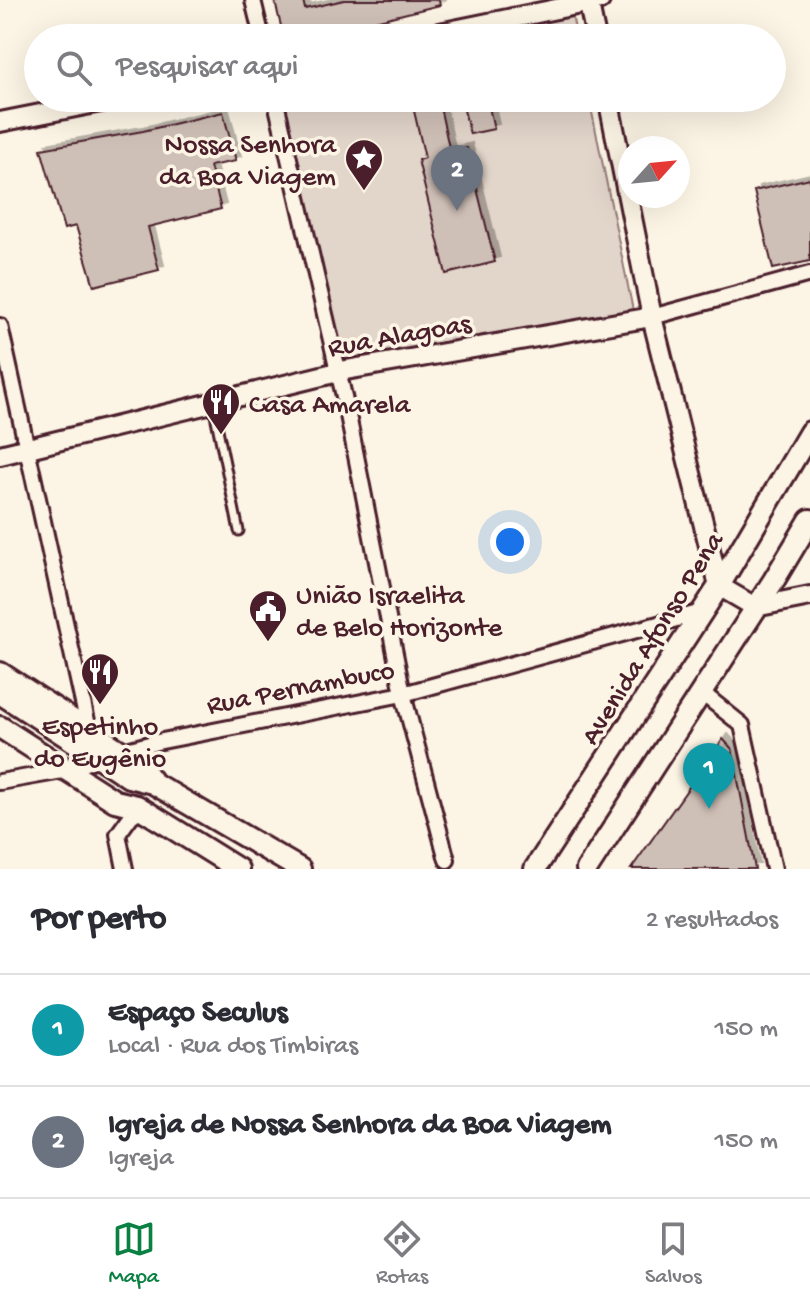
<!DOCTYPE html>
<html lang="pt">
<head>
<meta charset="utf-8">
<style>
  :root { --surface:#fff; --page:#f7f7f7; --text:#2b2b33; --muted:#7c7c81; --line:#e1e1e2; --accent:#0b8043 }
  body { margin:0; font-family:"Gochi Hand",sans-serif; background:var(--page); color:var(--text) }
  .compass { position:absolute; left:618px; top:136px; width:72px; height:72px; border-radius:50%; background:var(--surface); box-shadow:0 8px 32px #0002; rotate:63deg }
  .you { position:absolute; left:510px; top:542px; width:28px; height:28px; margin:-20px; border:6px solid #fff; border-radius:50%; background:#1a73e8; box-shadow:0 0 0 12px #1a73e833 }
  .badge { display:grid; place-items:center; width:52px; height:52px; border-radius:50%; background:var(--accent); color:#fff; font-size:26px; font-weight:700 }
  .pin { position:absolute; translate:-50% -66px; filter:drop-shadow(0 2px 4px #0008) }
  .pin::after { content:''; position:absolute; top:42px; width:28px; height:24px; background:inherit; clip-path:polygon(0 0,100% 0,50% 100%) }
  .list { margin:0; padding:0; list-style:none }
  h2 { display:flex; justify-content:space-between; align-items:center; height:104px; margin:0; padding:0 32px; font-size:34px }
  h2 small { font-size:26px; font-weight:400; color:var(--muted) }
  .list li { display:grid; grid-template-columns:52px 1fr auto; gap:24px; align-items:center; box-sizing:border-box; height:112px; padding:0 32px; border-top:2px solid var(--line) }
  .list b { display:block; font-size:30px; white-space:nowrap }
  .list p { margin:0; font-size:26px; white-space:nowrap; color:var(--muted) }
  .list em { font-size:26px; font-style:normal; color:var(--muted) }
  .icon { flex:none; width:44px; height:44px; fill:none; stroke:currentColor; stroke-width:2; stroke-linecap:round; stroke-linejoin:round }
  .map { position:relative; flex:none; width:810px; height:869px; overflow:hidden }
  .search { position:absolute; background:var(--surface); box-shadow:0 8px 32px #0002; left:24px; right:24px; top:24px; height:88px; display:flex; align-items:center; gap:20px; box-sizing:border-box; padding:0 28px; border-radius:44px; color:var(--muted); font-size:30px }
  .sheet { height:328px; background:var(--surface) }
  nav { display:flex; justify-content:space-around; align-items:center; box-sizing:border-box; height:112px; border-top:2px solid var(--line); background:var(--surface); font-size:22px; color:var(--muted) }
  nav a { display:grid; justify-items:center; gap:4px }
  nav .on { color:var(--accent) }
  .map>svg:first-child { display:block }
  .green { fill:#e2d5ca; stroke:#967a7a; stroke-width:2 }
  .building { fill:#cfc0b7; stroke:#4a1f2b; stroke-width:2; filter:url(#shadow) }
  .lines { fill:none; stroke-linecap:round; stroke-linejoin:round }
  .service-casing { stroke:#4a1f2b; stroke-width:13 }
  .minor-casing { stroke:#4a1f2b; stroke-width:20 }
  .tertiary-casing { stroke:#4a1f2b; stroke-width:24 }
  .secondary-casing { stroke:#4a1f2b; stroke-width:26 }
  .service { stroke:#fcf5e5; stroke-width:7 }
  .minor { stroke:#fcf5e5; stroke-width:14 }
  .tertiary { stroke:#fcf5e5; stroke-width:18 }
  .secondary { stroke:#fcf5e5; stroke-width:20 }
  .labels { text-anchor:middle; stroke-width:7; stroke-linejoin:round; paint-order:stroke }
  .poi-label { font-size:28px; fill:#4a1f2b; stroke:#fcf5e5; text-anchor:start }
  .street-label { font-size:28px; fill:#4a1f2b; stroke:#fcf5e5 }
</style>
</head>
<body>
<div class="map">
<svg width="810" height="869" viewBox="0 0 810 869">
  <defs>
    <filter id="shadow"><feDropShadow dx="5" dy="-5" stdDeviation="0" flood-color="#0004"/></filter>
  </defs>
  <rect width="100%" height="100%" fill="#fcf5e5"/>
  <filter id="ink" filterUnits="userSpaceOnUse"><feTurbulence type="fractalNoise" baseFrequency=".0125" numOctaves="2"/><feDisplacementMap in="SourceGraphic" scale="16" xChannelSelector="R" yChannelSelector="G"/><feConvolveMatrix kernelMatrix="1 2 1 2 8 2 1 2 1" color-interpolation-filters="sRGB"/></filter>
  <g filter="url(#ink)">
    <path class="green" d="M570,6L577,38H415Z
      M280,98H589L635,320L349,375L336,356Z"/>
    <path class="building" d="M282,0H303L305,9L344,0H439L440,5L305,38H284L275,2Z
      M411,98H438L450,152L467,148L495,262L446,274L418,160L425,158Z
      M461,98H487L494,129L470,134Z
      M223,112L236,161L210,166L221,209L148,227L159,270L94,286L76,226L64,229L41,149L143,131Z
      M810,178V261L773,269L754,191Z
      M723,739L732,749L755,869H631Z"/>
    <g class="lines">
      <defs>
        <path id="service" d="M213,405L239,531"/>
        <path id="minor" d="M253,0L262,38
          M275,98L346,405L403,694L447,860
          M652,317L810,274
          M0,326L89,730
          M701,692L742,725L774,869
          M0,782L68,770L100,757L157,742L403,694L702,612
          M125,869L118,834L131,816L141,809"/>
        <path id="tertiary" d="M588,0L596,38
          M415,38L600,0
          M608,98L652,317L719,586L755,607L810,596
          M0,122L121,98
          M0,455L346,370L652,317"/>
        <path id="secondary" d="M0,673L137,762L153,783
          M0,693L129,777L153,783L300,869
          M0,727L115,801L137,806L238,869
          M535,869L719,586L810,432
          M587,869L774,580L810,520"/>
      </defs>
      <use href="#service" class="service-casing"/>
      <use href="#minor" class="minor-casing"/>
      <use href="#tertiary" class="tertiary-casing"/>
      <use href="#secondary" class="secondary-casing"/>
      <use href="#service" class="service"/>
      <use href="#minor" class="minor"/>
      <use href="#tertiary" class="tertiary"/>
      <use href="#secondary" class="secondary"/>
    </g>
  </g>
  <defs>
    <symbol id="sight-pin" viewBox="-11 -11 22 30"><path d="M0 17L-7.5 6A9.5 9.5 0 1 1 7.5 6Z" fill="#4a1f2b" stroke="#fcf5e5"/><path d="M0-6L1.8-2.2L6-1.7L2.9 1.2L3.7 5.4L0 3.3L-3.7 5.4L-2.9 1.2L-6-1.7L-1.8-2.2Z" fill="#fff"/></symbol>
    <symbol id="restaurant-pin" viewBox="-11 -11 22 30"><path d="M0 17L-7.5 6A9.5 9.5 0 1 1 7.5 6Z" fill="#4a1f2b" stroke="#fcf5e5"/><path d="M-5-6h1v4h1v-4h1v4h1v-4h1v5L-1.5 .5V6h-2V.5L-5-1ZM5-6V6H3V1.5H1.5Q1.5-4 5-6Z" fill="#fff"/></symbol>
    <symbol id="civic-pin" viewBox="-11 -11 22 30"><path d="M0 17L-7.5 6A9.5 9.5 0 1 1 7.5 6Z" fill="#4a1f2b" stroke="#fcf5e5"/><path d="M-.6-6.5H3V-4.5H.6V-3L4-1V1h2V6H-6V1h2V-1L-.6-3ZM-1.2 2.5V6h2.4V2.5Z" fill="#fff"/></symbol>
  </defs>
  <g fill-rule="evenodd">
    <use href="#sight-pin" x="342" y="136" width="44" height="60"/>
    <use href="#restaurant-pin" x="199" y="380" width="44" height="60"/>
    <use href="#civic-pin" x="246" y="587" width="44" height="60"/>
    <use href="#restaurant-pin" x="78" y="650" width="44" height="60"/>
  </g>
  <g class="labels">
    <g class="poi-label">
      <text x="336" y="152" text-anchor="end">Nossa Senhora<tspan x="336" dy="32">da Boa Viagem</tspan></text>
      <text x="249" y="412">Casa Amarela</text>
      <text x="296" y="603">União Israelita<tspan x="296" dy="32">de Belo Horizonte</tspan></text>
      <text x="100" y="734" text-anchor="middle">Espetinho<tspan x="100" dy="32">do Eugênio</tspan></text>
    </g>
    <g class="street-label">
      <text transform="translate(399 333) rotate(-10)" y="10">Rua Alagoas</text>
      <text transform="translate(650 637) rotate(-58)" y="10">Avenida Afonso Pena</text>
      <text transform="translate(300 685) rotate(-11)" y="10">Rua Pernambuco</text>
    </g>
  </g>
</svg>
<svg class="compass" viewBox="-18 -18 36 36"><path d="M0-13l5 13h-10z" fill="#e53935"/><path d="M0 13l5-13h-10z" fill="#7c7c81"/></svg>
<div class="you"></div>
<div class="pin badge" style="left:709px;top:809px;background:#0f9aa8">1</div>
<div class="pin badge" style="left:457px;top:211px;background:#6b7280">2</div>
<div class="search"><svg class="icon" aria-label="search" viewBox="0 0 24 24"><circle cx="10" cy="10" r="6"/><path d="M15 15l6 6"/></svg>Pesquisar aqui</div>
</div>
<section class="sheet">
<h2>Por perto<small>2 resultados</small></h2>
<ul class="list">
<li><span class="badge" style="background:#0f9aa8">1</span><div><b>Espaço Seculus</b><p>Local · Rua dos Timbiras</p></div><em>150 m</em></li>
<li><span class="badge" style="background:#6b7280">2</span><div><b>Igreja de Nossa Senhora da Boa Viagem</b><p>Igreja</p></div><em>150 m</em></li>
</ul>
</section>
<nav>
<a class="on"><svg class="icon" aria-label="map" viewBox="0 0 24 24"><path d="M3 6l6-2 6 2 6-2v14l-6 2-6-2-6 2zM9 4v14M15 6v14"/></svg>Mapa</a>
<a><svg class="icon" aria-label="directions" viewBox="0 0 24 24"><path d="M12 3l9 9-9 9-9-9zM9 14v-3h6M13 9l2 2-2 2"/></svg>Rotas</a>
<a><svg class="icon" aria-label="saved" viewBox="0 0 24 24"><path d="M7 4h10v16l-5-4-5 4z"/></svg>Salvos</a>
</nav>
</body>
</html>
